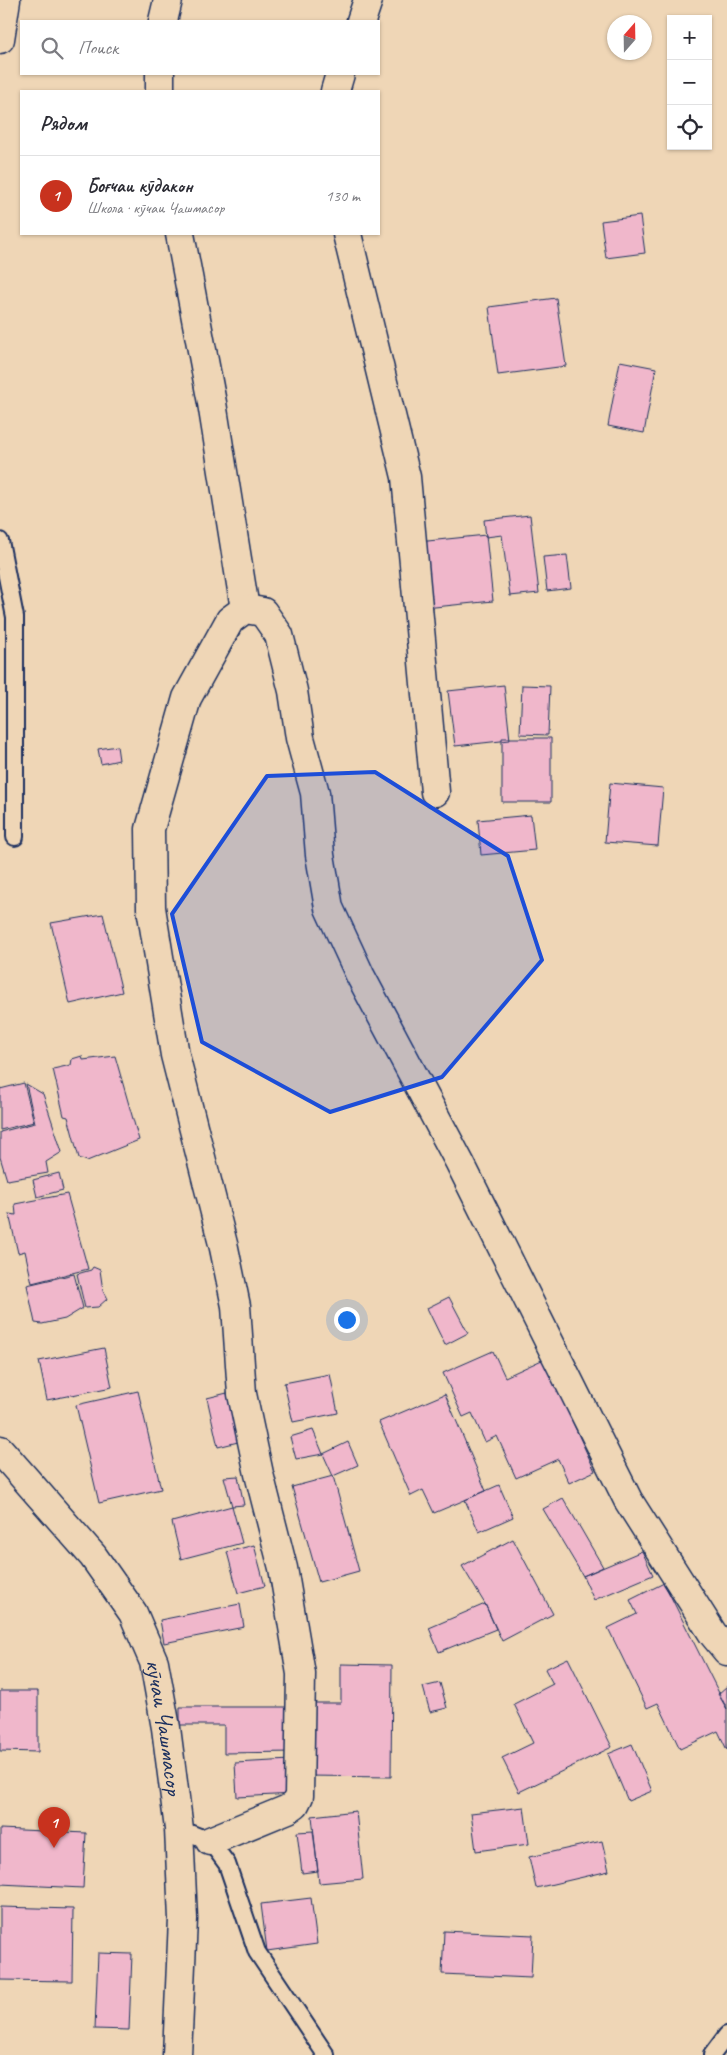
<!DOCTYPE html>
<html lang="ru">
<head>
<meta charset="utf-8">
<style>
  :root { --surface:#fff; --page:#f2f2f3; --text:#2b2b33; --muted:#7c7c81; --line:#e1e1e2; --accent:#c8321e }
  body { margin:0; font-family:Caveat,sans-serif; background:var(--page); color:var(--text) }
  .controls { position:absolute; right:15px; top:15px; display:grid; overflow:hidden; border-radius:0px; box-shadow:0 1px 4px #0004 }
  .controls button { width:45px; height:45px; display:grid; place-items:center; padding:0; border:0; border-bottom:1px solid var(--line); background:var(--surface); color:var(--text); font:25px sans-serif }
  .compass { position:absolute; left:607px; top:15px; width:45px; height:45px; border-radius:50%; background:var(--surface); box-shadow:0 1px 4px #0004; rotate:20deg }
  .you { position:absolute; left:346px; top:1319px; width:18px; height:18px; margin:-12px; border:4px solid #fff; border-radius:50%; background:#1a73e8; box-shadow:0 0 0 8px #1a73e833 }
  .badge { display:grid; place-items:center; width:32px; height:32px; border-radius:50%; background:var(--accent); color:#fff; font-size:16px; font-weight:700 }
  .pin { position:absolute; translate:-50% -41px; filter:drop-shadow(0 1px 2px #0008) }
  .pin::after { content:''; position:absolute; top:26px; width:18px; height:15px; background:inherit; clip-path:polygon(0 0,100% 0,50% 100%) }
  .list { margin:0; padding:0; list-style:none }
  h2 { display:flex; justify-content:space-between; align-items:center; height:65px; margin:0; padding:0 20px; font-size:21px }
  h2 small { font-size:16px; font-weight:400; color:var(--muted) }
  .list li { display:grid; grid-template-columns:32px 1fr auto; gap:15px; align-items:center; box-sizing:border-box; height:80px; padding:0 20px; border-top:1px solid var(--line) }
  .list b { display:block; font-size:19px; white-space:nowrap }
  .list p { margin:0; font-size:16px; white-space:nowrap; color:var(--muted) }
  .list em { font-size:16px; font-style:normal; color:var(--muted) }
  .icon { flex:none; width:28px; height:28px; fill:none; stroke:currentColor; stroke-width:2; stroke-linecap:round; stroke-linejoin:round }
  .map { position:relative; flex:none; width:727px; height:2055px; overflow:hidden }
  .search { position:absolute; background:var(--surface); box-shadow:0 1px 4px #0004; left:20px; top:20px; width:360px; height:55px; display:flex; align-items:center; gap:12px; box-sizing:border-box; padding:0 18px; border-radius:0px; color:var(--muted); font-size:19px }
  .panel { position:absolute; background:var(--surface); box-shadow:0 1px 4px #0004; left:20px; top:90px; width:360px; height:145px; border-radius:0px }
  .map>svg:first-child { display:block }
  .building { fill:#f0b7cb; stroke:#1b2f5e }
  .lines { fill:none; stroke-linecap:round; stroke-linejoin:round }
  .service-casing { stroke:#1b2f5e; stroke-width:20 }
  .minor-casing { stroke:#1b2f5e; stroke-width:31 }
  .service { stroke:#efd6b6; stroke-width:16 }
  .minor { stroke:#efd6b6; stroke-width:28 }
  .marked { fill:#1d4ed8; fill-opacity:0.2; stroke:#1d4ed8; stroke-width:4; stroke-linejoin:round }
  .labels { text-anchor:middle; stroke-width:4; stroke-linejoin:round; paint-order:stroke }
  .street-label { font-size:24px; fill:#1b2f5e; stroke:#efd6b6 }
</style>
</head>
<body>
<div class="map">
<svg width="727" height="2055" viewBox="0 0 727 2055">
  <rect width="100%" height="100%" fill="#efd6b6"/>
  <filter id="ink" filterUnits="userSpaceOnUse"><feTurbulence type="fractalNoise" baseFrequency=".02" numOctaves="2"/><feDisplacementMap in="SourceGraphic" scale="10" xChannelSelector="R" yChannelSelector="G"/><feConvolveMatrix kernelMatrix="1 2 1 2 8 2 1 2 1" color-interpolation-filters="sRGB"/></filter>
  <g filter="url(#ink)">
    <path class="building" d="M640,216L645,253L606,258L601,221Z
      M556,298L566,366L498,375L489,307Z
      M620,361L656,368L644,433L608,426Z
      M530,515L539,593L510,596L502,535L486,537L484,520Z
      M486,535L493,601L425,608L418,542Z
      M567,555L571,588L547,591L543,557Z
      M504,685L510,740L455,746L448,691Z
      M522,685L550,686L548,735L520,734Z
      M502,738H551V802H502Z
      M117,746L119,760L101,764L98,749Z
      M610,783L663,788L658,846L605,842Z
      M531,815L535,850L481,855L478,820Z
      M103,914L122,992L70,1004L51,923Z
      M82,1056L83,1060L115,1056L139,1140L87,1161L79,1158L68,1117L64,1116L53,1069L71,1065L72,1059Z
      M24,1083L34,1122L0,1130V1089Z
      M26,1084L43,1094L62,1152L46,1162L48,1173L7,1180L0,1157V1132L35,1123Z
      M59,1173L63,1190L37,1197L33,1180Z
      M67,1194L88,1269L32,1283L25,1251L18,1253L9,1214L16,1215L15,1204Z
      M93,1267L100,1270L103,1291L107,1299L98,1307L85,1308L77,1274L91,1270Z
      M74,1274L83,1308L65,1319L42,1324L35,1323L27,1285Z
      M449,1297L468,1333L445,1345L427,1308Z
      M104,1348L112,1387L47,1400L39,1361Z
      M493,1351L505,1377L544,1359L595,1471L569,1483L558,1459L516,1478L497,1436L485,1442L472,1413L463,1417L443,1373Z
      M330,1374L338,1413L293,1422L284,1383Z
      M138,1391L161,1489L99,1503L76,1405Z
      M227,1393L238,1442L218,1447L207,1398Z
      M445,1394L486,1491L434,1513L423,1490L411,1496L379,1422Z
      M313,1430L323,1454L296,1459L290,1437Z
      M348,1442L358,1465L333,1476L323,1454Z
      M238,1476L244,1505L232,1506L224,1477Z
      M333,1476L359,1571L319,1582L292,1487Z
      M499,1485L513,1517L479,1532L465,1500Z
      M563,1498L603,1567L583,1576L543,1509Z
      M232,1506L242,1543L181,1559L172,1522Z
      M513,1539L553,1614L502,1641L485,1604L462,1566Z
      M254,1545L265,1586L238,1593L227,1552Z
      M642,1551L653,1575L594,1600L583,1576Z
      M664,1583L727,1709V1750L718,1731L680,1749L658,1703L647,1708L608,1628L637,1614L630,1600Z
      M240,1604L244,1627L164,1643L160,1620Z
      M485,1604L496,1629L439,1652L429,1628Z
      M568,1658L612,1747L519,1792L502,1758L533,1743L514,1704L553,1684L545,1669Z
      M341,1664L392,1665L391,1777L308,1776L309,1703H341Z
      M440,1683L447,1708L430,1712L423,1687Z
      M727,1686V1709L718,1694Z
      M0,1691H38V1752L0,1751Z
      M180,1707H293V1752L224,1753V1725H180Z
      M632,1744L652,1791L628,1801L608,1754Z
      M291,1760L293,1794L237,1797L235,1763Z
      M524,1807L529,1844L476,1851L471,1813Z
      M356,1811L363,1879L319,1883L312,1816Z
      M0,1829L86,1833L83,1888L0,1884Z
      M313,1831L318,1871L302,1873L297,1832Z
      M602,1841L609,1871L536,1888L529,1857Z
      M311,1898L317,1944L267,1951L261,1904Z
      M0,1907L73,1909L72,1981L0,1980Z
      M444,1931L533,1935L531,1978L442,1974Z
      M98,1953L132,1954L129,2030L95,2029Z"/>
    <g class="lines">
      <defs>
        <path id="service" d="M0,541L15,617V837
          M179,1829L210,1841L227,1864L257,1952L326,2055
          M712,2055L727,2035"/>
        <g id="minor">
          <path d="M163,21L168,0"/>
          <path d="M361,21L368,0"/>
          <path d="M0,39L6,0"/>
          <path d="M160,74V91"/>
          <path d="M335,91L340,74"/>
          <path d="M180,234L212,403L245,609"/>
          <path d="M347,234L406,477L435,792"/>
          <path id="s1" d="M0,1450L93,1556L133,1613L154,1662L166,1728L179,1829L183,1919L177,2055"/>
          <path d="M210,1841L288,1809L295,1804L299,1796L301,1674L283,1568L259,1474L242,1394L236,1306L224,1248L175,1055L151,908L150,829L187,698L230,620L245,609L263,612L279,635L293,691L300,738L315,793L320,855L329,908L360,975L460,1163L628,1500L713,1634L727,1651"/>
        </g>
      </defs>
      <use href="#service" class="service-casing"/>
      <use href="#minor" class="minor-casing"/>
      <use href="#service" class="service"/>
      <use href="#minor" class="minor"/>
    </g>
  </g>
  <path class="marked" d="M375,772L508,856L542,960L442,1077L330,1112L202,1042L172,914L267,776Z"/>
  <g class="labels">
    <g class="street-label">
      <text dy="8" stroke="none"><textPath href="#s1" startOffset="330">кӯчаи Чашмасор</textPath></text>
    </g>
  </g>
</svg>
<div class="controls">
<button>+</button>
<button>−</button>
<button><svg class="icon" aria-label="locate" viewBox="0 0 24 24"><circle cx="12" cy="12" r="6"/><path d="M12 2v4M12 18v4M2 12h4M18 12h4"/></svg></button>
</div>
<svg class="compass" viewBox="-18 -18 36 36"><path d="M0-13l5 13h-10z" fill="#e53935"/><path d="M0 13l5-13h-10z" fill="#7c7c81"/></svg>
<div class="you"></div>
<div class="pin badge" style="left:54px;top:1848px">1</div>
<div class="search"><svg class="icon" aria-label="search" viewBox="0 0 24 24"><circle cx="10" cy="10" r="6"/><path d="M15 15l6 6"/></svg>Поиск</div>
<section class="panel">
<h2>Рядом<small></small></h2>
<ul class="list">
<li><span class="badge">1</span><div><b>Боғчаи кӯдакон</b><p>Школа · кӯчаи Чашмасор</p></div><em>130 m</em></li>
</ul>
</section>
</div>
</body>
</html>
